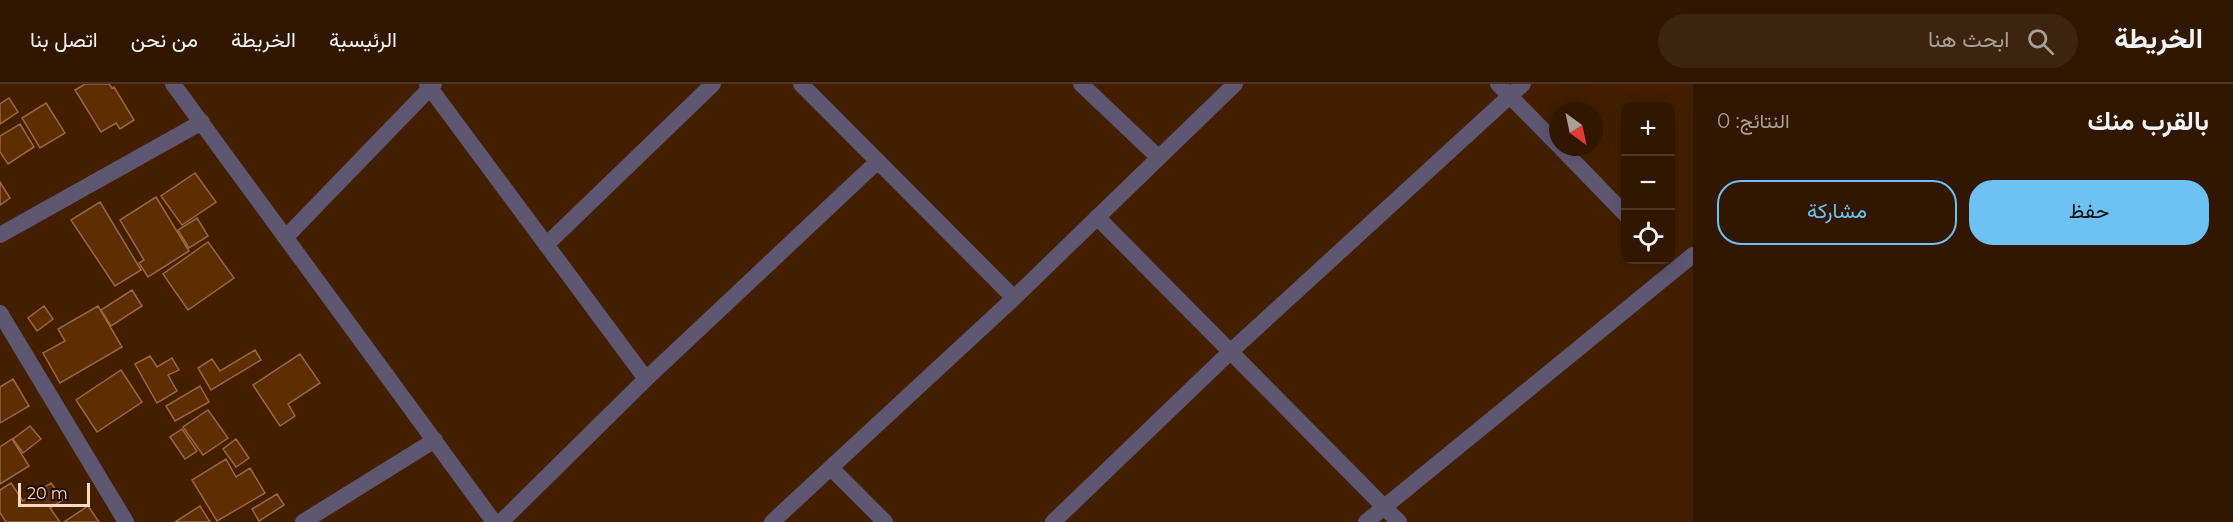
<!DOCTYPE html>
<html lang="ar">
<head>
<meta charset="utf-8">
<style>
  :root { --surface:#321700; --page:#3d240f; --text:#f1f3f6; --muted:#a89f99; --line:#4d3622; --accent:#6dc2f3 }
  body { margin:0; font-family:Montserrat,Vazirmatn,sans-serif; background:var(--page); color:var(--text); direction:rtl }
  .controls { position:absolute; right:18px; top:18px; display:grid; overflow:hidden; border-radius:12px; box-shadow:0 3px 15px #0003 }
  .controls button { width:54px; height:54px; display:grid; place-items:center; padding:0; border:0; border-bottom:2px solid var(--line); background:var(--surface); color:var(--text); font:30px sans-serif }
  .compass { position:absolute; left:1549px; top:18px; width:54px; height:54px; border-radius:50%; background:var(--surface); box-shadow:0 3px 15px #0003; rotate:147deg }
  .scale { position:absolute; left:18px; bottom:15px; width:72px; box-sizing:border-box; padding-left:6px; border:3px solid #f7d9c5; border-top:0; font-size:16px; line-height:21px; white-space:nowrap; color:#f7d9c5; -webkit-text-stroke:4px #210c01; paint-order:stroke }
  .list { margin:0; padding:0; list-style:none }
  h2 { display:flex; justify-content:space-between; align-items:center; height:78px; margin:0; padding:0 24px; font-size:26px }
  h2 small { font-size:20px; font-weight:400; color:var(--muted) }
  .actions { display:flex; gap:12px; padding:18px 24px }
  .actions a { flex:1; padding:14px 0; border:2px solid var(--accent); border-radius:24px; text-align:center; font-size:21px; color:var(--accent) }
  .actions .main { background:var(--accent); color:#111 }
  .icon { flex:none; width:33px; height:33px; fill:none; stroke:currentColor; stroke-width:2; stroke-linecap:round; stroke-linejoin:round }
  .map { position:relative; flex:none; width:1693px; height:438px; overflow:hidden; direction:ltr }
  header { display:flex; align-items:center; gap:36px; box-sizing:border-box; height:84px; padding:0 30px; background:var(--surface); border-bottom:2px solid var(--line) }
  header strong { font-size:28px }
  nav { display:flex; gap:33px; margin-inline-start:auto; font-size:21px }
  .search { width:420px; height:54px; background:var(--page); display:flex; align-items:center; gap:15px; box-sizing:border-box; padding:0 21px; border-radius:33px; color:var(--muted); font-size:22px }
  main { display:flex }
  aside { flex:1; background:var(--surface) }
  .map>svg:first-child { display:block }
  .building { fill:#5e2d01; stroke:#9c6640; stroke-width:1.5 }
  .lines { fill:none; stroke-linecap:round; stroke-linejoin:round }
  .minor { stroke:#5e5772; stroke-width:16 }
  .tertiary { stroke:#5e5772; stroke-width:16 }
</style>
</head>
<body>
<header>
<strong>الخريطة</strong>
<div class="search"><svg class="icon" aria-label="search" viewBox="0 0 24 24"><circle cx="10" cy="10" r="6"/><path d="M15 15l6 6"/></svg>ابحث هنا</div>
<nav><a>الرئيسية</a><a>الخريطة</a><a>من نحن</a><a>اتصل بنا</a></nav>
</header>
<main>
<aside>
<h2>بالقرب منك<small>النتائج: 0</small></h2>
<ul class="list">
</ul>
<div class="actions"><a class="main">حفظ</a><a>مشاركة</a></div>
</aside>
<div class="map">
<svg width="1693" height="438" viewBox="0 0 1693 438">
  <rect width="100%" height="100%" fill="#431f00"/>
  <path class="building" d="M85,0H109L112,4L114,3L134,36L120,45L116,39L101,48L75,6Z
    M9,14L18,28L0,40V20Z
    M46,19L65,49L40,64L22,34Z
    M20,40L34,63L8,80L0,68V52Z
    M195,89L216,118L182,141L161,112Z
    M0,98L10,114L0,121Z
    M156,113L189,167L148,193L139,179L144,176L120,136Z
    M100,118L141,186L115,202L71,136Z
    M197,134L208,152L189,164L178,146Z
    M208,158L234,194L188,226L163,190Z
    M132,206L142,222L111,242L101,226Z
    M44,222L53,235L37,247L28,234Z
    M98,222L122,263L60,299L43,269L65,257L58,245Z
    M255,266L261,276L211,306L198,284L212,275L220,287Z
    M300,270L320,299L288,320L295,332L280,342L253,301Z
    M150,272L157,283L172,274L179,286L168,291L177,307L157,319L135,280Z
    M121,286L142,318L97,348L76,316Z
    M13,295L29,322L0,339V303Z
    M200,302L209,318L175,337L166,322Z
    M208,326L228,354L203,371L183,343Z
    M30,342L41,355L23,369L13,355Z
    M182,345L197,367L185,375L170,353Z
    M12,355L29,382L0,400V363Z
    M236,355L249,374L236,383L223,365Z
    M226,375L236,393L250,384L265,409L217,437L192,396Z
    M11,399L23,417L51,399L63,416L50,424L60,438H6L0,429V406Z
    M277,410L284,421L259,437L252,425Z
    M88,422L99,438H64Z
    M200,422L210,438H175Z"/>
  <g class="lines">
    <path class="minor" d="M173,0L494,438
      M427,0L646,295L501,438
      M801,0L1014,214
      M1081,0L1158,73
      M1498,0L1558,61
      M1560,63L1626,131
      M1097,133L1399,438
      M0,151L202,38
      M286,153L434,0
      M546,161L713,0
      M0,229L126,438
      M646,295L878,77
      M831,384L885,438
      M303,438L435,356
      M772,438L1014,214L1235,0
      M1053,438L1229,269L1523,0"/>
    <path class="tertiary" d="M1366,438L1693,171"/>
  </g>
</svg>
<div class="controls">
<button>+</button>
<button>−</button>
<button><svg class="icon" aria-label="locate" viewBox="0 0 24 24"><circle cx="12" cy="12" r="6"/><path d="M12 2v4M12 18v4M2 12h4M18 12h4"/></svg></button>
</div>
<svg class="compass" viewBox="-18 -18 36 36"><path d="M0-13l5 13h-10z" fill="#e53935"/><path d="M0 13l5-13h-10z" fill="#a89f99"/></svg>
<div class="scale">20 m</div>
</div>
</main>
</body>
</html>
